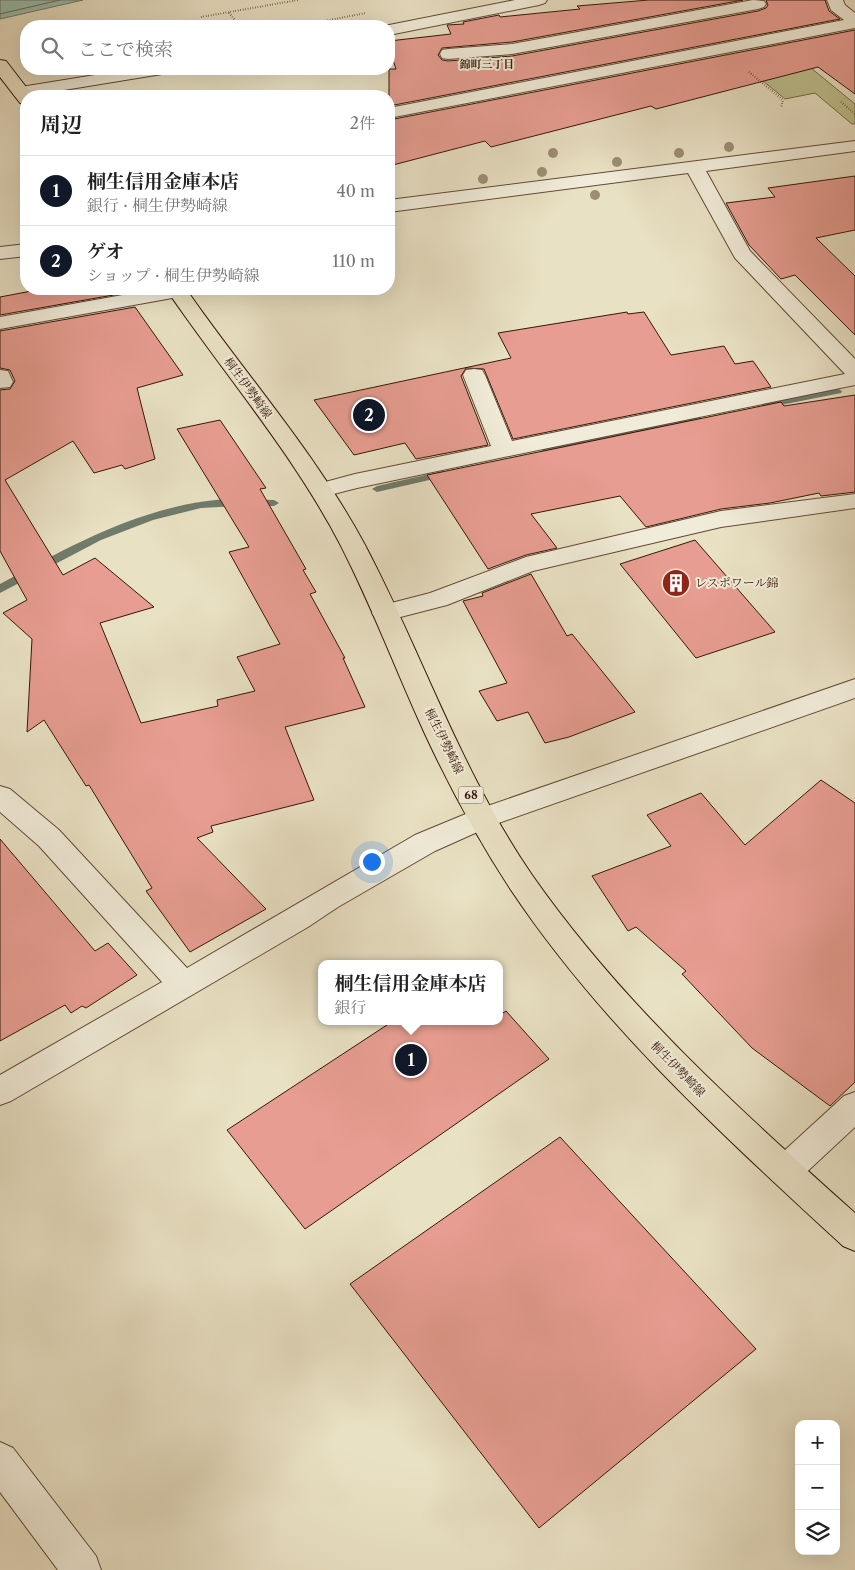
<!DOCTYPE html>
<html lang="ja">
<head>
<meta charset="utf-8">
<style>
  :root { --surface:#fff; --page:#f6f6f6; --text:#222; --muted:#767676; --line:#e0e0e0; --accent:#111827 }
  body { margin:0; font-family:"Libre Caslon Text","Noto Serif JP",serif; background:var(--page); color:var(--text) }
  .controls { position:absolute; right:15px; bottom:15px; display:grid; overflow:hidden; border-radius:10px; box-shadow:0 5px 20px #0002 }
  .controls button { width:45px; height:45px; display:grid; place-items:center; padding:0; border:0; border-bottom:1px solid var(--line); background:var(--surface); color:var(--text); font:25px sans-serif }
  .you { position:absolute; left:371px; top:861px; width:18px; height:18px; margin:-12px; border:4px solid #fff; border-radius:50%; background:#1a73e8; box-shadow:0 0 0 8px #1a73e833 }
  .badge { display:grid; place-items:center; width:32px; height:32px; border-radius:50%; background:var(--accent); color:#fff; font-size:16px; font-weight:700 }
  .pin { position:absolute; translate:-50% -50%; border:2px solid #fff; box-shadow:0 1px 5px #0006 }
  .popup { position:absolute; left:318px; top:960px; width:185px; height:65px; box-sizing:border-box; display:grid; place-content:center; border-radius:10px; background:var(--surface); filter:drop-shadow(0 1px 4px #0005); font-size:16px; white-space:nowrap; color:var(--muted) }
  .popup b { font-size:19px; color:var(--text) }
  .popup::after { content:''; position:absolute; left:50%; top:100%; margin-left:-10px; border:10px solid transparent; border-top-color:var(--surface) }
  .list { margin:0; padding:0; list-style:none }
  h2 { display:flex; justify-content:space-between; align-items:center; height:65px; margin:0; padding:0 20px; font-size:21px }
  h2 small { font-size:16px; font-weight:400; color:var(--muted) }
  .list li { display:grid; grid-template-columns:32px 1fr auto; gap:15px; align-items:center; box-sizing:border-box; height:70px; padding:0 20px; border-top:1px solid var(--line) }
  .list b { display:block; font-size:19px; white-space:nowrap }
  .list p { margin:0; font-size:16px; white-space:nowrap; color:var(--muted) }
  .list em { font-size:16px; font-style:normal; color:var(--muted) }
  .icon { flex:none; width:28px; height:28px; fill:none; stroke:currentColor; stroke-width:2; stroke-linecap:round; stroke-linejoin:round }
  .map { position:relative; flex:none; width:855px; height:1570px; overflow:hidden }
  .search { position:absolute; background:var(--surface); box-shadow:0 5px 20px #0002; left:20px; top:20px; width:375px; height:55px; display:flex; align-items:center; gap:12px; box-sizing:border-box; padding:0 18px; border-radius:20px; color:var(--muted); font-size:19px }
  .panel { position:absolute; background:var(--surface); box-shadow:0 5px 20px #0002; left:20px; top:90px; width:375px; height:205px; border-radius:20px }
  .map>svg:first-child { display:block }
  .green { fill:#bec18f; stroke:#7a6c4b }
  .water { fill:#99beae; stroke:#717b6b }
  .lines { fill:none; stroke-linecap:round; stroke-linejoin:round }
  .shore { stroke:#676a5a; stroke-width:1 }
  .stream { fill:#717b6b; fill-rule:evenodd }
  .building { fill:#e79d91; stroke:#351707 }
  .minor-casing { stroke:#624a36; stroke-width:2 }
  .major-casing { stroke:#351707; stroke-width:2 }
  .path { stroke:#351707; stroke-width:2; stroke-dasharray:0.5 2; stroke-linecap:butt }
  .minor { fill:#f1ecd9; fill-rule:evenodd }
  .major { fill:#e9e1c4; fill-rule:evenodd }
  .tree { fill:#9d8e73 }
  .labels { text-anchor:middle; stroke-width:4; stroke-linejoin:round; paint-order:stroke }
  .far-neighbourhood-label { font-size:11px; font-weight:bold; fill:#351707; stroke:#f1ecd9 }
  .shield { fill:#f1ecd9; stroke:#6d5746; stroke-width:1 }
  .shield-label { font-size:11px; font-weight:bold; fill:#351707 }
  .street-label { font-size:12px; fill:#351707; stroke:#f1ecd9 }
  .poi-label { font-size:12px; fill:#351707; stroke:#f1ecd9; text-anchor:start }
</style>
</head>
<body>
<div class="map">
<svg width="855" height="1570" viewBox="0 0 855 1570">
  <rect width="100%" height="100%" fill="#e9e1c4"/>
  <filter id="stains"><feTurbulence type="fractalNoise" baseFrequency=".004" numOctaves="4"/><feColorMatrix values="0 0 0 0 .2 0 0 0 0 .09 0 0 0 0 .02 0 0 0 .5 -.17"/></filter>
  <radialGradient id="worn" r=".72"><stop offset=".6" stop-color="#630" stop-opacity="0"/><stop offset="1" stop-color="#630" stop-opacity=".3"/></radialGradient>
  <path class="green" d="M783,45L855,104V124H852L815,93L785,99L757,76Z"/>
  <path class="water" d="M0,0H83L0,19Z"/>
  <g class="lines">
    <path class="shore" d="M0,14L60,0"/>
    <path class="stream" d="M837,388L842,391L841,393L766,408L761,405L766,402Z
      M697,416L701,417V421L546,454L541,451L546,448Z
      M443,471L448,474L447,476L377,492L372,489L377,486Z
      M228,499L274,500L279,503L274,506H238L201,508L153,520L101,540L0,593V584C72,545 145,504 228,499Z"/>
  </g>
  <path class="building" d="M649,0H743L512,42L442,48L438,55L442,60L448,61L512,56L758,11L766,8L768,5L766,0H825L829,11L840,19L389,106V69H396L389,49V41L451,34L447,25L464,24L463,22L499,15L500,17L580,9L577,6Z
    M855,30V94L818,67L656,109L651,106L491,147L485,141L389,166V120Z
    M855,176V230L816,238L855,276V335L795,275L781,279L749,245L726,203L775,197L768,188Z
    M42,289H122L125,293L0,315V297Z
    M135,307L183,375L137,388L155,459L125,469L122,465L94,473L73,441L5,480L63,575L95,558L154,607L100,623L141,723L218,706L217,700L255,691L237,657L280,644L229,552L249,547L177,429L220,420L266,488L260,489L306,569L303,570L316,592L310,594L345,658H343L365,707L285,727L314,800L211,826L213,832L197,838L266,909L190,952L146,891L152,888L89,785L86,786L44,720L27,732L32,639L3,613L27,600L0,551V390L10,389L15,381L10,370L0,368V331Z
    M627,312L628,314L644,312L671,355L724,346L735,364L753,361L771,387L513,439L484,369L466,368L461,376L488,445L416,459L405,443L354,455L314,400L511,358L498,333Z
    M855,395V492L821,496L819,493L770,503L721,509L646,527L620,496L531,514L557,548L526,555L488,569L427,475L781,402L784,406Z
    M695,540L775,632L696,658L620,564Z
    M531,574L567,636L572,634L635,712L569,737L545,743L528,712L497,721L479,691L507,683L463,601L483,596L482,593Z
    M821,780L855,803V1082L830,1106L752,1048L682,974L686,971L636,927L628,931L592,876L671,846L647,815L701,793L745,845Z
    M0,839L95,951L108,943L137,975L86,1008L82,1006L71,1013L65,1005L0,1041Z
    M506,1011L549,1059L305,1229L227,1130L393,1021H500V1015Z
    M560,1137L756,1349L539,1528L350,1284Z"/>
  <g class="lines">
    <defs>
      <path id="minor" d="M515,0H547L545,3L539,5L389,35V26H384Z
        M753,0L764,1L766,4L764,7L758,9L512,54L448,59L442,58L440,54L442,50L448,49L512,44Z
        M827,0H843L845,5L855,13V28L389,118V108L844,20L831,10Z
        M132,69H171L168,73L162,74L21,97L15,96L12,92L15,88L21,87Z
        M855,141V151L706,171L750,251L855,359V385L504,457L357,488L322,497L314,495L310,490L314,485L355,474L491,446L463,375L466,370L474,369L482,370L485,375L512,441L845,374L735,258L688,173L389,212V200Z
        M26,244V256L0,259V247Z
        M156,289H187L188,291L185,295L178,297L0,329V317Z
        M0,370L8,371L13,382L10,387L0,388Z
        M855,494V508L721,527L533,571L447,605L385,621L376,619L372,613L376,607L430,593L526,557L721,511Z
        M855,679V698L493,825L435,851L338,907L308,927L11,1101L0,1105V1075L162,982L39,846L0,812V786L10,789L59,830L187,968L415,835L473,811Z
        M855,1092V1127L797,1181L785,1186L773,1181L768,1171L773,1161L844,1096Z
        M0,1442L13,1448L96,1556L101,1570H58L0,1492Z"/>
      <path id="major" d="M0,60L6,61L33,96H26V104L20,103L0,77Z
        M166,289H186C245,374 315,452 365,545C423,655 460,770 532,875C622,1004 739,1109 855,1213V1251L843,1246C724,1136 602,1026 511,890C479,841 450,788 425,734C396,671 372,606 340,544C292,452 224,374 166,289Z"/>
    </defs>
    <use href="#minor" class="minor-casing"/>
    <use href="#major" class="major-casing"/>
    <path class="path" d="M229,13L240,26
      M201,17L298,0
      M298,26L366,13
      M749,72L783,100L781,108
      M841,102L855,114"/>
    <use href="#minor" class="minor"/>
    <use href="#major" class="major"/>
  </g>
  <g class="tree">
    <circle cx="729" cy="147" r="5"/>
    <circle cx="553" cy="153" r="5"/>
    <circle cx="679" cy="153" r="5"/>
    <circle cx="617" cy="162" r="5"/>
    <circle cx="542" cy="172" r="5"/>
    <circle cx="483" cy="179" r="5"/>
    <circle cx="595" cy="195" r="5"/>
  </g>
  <defs>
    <symbol id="building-disc" viewBox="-11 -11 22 22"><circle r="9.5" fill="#8f2418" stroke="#f1ecd9"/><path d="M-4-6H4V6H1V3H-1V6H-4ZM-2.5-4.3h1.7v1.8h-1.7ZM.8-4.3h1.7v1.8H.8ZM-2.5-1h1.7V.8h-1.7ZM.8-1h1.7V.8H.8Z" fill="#fff"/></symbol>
  </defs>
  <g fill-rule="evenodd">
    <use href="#building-disc" x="660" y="567" width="32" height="32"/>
  </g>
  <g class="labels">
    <g class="far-neighbourhood-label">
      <text x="487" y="68">錦町三丁目</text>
    </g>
    <rect class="shield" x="458.5" y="786.5" width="25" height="17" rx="4"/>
    <g class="shield-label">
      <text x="471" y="799">68</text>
    </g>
    <g class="street-label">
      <text transform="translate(248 388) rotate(54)" y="4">桐生伊勢崎線</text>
      <text transform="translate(444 741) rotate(64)" y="4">桐生伊勢崎線</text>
      <text transform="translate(678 1069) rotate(46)" y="4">桐生伊勢崎線</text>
    </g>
    <g class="poi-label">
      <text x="695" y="587">レスポワール錦</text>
    </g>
  </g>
  <rect width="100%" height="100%" filter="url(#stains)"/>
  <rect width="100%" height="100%" fill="url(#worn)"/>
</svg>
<div class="controls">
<button>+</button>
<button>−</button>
<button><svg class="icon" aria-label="layers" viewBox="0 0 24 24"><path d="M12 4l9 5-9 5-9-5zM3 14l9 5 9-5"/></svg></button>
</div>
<div class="you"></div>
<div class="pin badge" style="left:411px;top:1060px">1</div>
<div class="popup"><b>桐生信用金庫本店</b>銀行</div>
<div class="pin badge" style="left:369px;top:415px">2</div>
<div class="search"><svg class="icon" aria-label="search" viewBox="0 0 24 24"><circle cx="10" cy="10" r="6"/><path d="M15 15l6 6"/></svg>ここで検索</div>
<section class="panel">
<h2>周辺<small>2件</small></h2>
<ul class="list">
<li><span class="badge">1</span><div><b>桐生信用金庫本店</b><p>銀行 · 桐生伊勢崎線</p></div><em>40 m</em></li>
<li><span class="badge">2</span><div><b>ゲオ</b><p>ショップ · 桐生伊勢崎線</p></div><em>110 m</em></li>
</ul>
</section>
</div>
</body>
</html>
